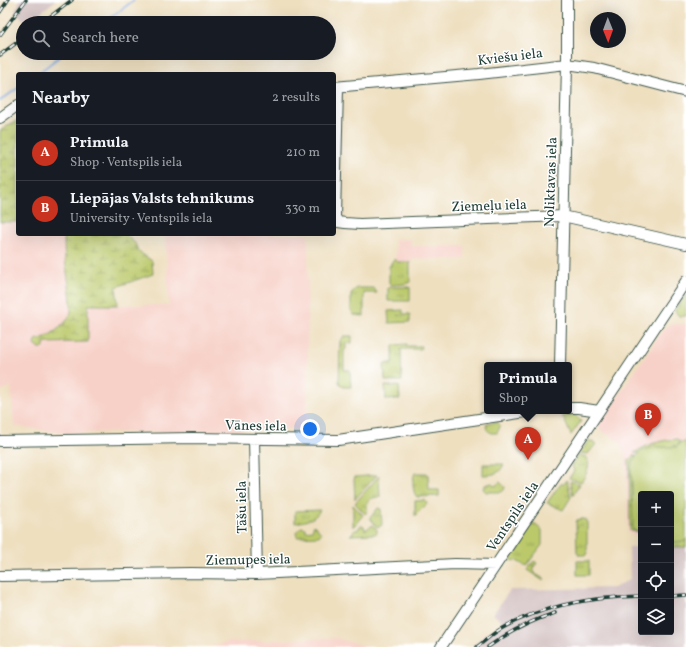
<!DOCTYPE html>
<html lang="en">
<head>
<meta charset="utf-8">
<style>
  :root { --surface:#171b24; --page:#20242c; --text:#f1f3f6; --muted:#9ea1a6; --line:#363941; --accent:#c8321e }
  body { margin:0; font-family:Vollkorn,serif; background:var(--page); color:var(--text) }
  .controls { position:absolute; right:12px; bottom:12px; display:grid; overflow:hidden; border-radius:4px; box-shadow:0 4px 16px #0002 }
  .controls button { width:36px; height:36px; display:grid; place-items:center; padding:0; border:0; border-bottom:1px solid var(--line); background:var(--surface); color:var(--text); font:20px sans-serif }
  .compass { position:absolute; left:590px; top:12px; width:36px; height:36px; border-radius:50%; background:var(--surface); box-shadow:0 4px 16px #0002; rotate:179deg }
  .you { position:absolute; left:310px; top:429px; width:14px; height:14px; margin:-10px; border:3px solid #fff; border-radius:50%; background:#1a73e8; box-shadow:0 0 0 6px #1a73e833 }
  .badge { display:grid; place-items:center; width:26px; height:26px; border-radius:50%; background:var(--accent); color:#fff; font-size:13px; font-weight:700 }
  .pin { position:absolute; translate:-50% -33px; filter:drop-shadow(0 1px 2px #0008) }
  .pin::after { content:''; position:absolute; top:21px; width:14px; height:12px; background:inherit; clip-path:polygon(0 0,100% 0,50% 100%) }
  .popup { position:absolute; left:484px; top:362px; width:88px; height:52px; box-sizing:border-box; display:grid; place-content:center; border-radius:4px; background:var(--surface); filter:drop-shadow(0 1px 3px #0005); font-size:13px; white-space:nowrap; color:var(--muted) }
  .popup b { font-size:15px; color:var(--text) }
  .popup::after { content:''; position:absolute; left:50%; top:100%; margin-left:-8px; border:8px solid transparent; border-top-color:var(--surface) }
  .list { margin:0; padding:0; list-style:none }
  h2 { display:flex; justify-content:space-between; align-items:center; height:52px; margin:0; padding:0 16px; font-size:17px }
  h2 small { font-size:13px; font-weight:400; color:var(--muted) }
  .list li { display:grid; grid-template-columns:26px 1fr auto; gap:12px; align-items:center; box-sizing:border-box; height:56px; padding:0 16px; border-top:1px solid var(--line) }
  .list b { display:block; font-size:15px; white-space:nowrap }
  .list p { margin:0; font-size:13px; white-space:nowrap; color:var(--muted) }
  .list em { font-size:13px; font-style:normal; color:var(--muted) }
  .icon { flex:none; width:22px; height:22px; fill:none; stroke:currentColor; stroke-width:2; stroke-linecap:round; stroke-linejoin:round }
  .map { position:relative; flex:none; width:686px; height:647px; overflow:hidden }
  .search { position:absolute; background:var(--surface); box-shadow:0 4px 16px #0002; left:16px; top:16px; width:320px; height:44px; display:flex; align-items:center; gap:10px; box-sizing:border-box; padding:0 14px; border-radius:22px; color:var(--muted); font-size:15px }
  .panel { position:absolute; background:var(--surface); box-shadow:0 4px 16px #0002; left:16px; top:72px; width:320px; height:164px; border-radius:4px }
  .map>svg:first-child { display:block }
  .built { fill:#f7d1c8 }
  .industrial { fill:#d2bfc0 }
  .grass { fill:url(#grass-tufts); stroke:#6d8350 }
  .wetland { fill:url(#wetland-marsh); stroke:#6d8350 }
  .pitch { fill:#bbc96b; stroke:#6d8350 }
  .lines { fill:none; stroke-linecap:round; stroke-linejoin:round }
  .stream { stroke:#72a2dc; stroke-width:2 }
  .minor-casing { stroke:#3e5549; stroke-width:12 }
  .minor { stroke:#fff; stroke-width:10 }
  .rail-casing { stroke:#1f3d34; stroke-width:3.5 }
  .rail { stroke:#fff; stroke-width:2; stroke-dasharray:6; stroke-linecap:butt }
  .labels { text-anchor:middle; stroke-width:3; stroke-linejoin:round; paint-order:stroke }
  .street-label { font-size:14px; fill:#1f3d34; stroke:#fff }
</style>
</head>
<body>
<div class="map">
<svg width="686" height="647" viewBox="0 0 686 647">
  <defs>
    <pattern id="grass-tufts" width="24" height="20" patternUnits="userSpaceOnUse"><rect width="24" height="20" fill="#bbc96b"/><path d="M3 7l-1-3M5 7V3M7 7l1-3M15 17l-1-3M17 17v-4M19 17l1-3" fill="none" stroke="#97a459"/></pattern>
    <pattern id="wetland-marsh" width="20" height="14" patternUnits="userSpaceOnUse"><rect width="20" height="14" fill="#bbc96b"/><path d="M1 5h8M5 5V1M11 12h8M15 12V8" fill="none" stroke="#97a459"/></pattern>
  </defs>
  <rect width="100%" height="100%" fill="#fff"/>
  <filter id="ink" filterUnits="userSpaceOnUse"><feTurbulence type="fractalNoise" baseFrequency=".025" numOctaves="2"/><feDisplacementMap in="SourceGraphic" scale="8" xChannelSelector="R" yChannelSelector="G"/><feConvolveMatrix kernelMatrix="1 2 1 2 8 2 1 2 1" color-interpolation-filters="sRGB"/></filter>
  <filter id="wash" filterUnits="userSpaceOnUse"><feTurbulence type="fractalNoise" baseFrequency=".012" numOctaves="4" result="noise"/><feDisplacementMap in="SourceGraphic" scale="16" xChannelSelector="R" yChannelSelector="G"/><feGaussianBlur stdDeviation="0.9" result="paint"/><feColorMatrix in="noise" values="0 0 0 0 0 0 0 0 0 0 0 0 0 0 0 0 0 1.4 0 .05"/><feComposite in="paint" operator="in"/></filter>
  <g filter="url(#wash)">
    <rect width="100%" height="100%" fill="#eedfbf"/>
    <path class="built" d="M0,222H18V234H64L65,258L70,293L71,314L62,326L34,345L39,348H44V343L88,342V305H169L165,234H308L307,429L64,433L14,426L11,386L0,391Z
      M395,239H411V246H465V259H412L411,262H396Z
      M672,324H686V547H671V494H641V547H637V535L630,534L628,532L626,460L620,442L597,427L665,327Z
      M334,638L370,647H211L228,642Z
      M58,645L167,646L173,647H58Z"/>
    <path class="industrial" d="M20,0H56L27,23L15,11Z
      M629,547H641V632H671V547H686V647H471L488,632L505,624L493,614L510,590L614,588L630,579Z"/>
    <path class="grass" d="M393,260H396L397,262H410V283H406V284L390,285L389,283V267Z
      M391,287H410V301H388V288Z
      M357,288H374L377,293H364V316L354,315L351,310V293Z
      M686,295V316H679L676,313L675,310Z
      M403,310V314H410V322L389,323L388,311Z
      M344,336H352V343H346V349L344,350V370H350L351,387H343L339,382L340,341Z
      M407,344V346H421V349H401L402,381H385L384,364L393,362V345Z
      M385,386H399L400,399L386,400Z
      M574,414L581,421L571,435L562,415Z
      M498,422L500,427L497,433H492C487,431 485,428 487,423Z
      M677,439L679,441V445L677,447L652,448L639,453H634C647,444 661,440 677,439Z
      M589,440L596,444L588,454L580,453Z
      M579,455L586,457C592,466 586,475 581,482L569,478L574,471L572,465Z
      M634,455L636,457C631,465 630,473 632,482L633,530L641,531V547H639V532L630,531L629,460H631Z
      M483,464H504C500,474 493,475 483,475Z
      M415,473H427L428,475L429,490H439V496L417,497C412,492 412,478 415,473Z
      M377,475L355,499L354,479L355,477Z
      M379,476L380,497C368,498 367,500 367,512L365,514L355,503Z
      M567,480L571,497L563,510L547,503L560,484H564Z
      M571,481L580,484L573,495L570,482Z
      M500,482L505,487L504,490L502,492H486L483,489L485,485L492,483L495,486Z
      M425,500L427,504L415,516V501Z
      M353,505L363,515L353,527Z
      M378,508L381,509L382,525L379,527H377L370,518Z
      M320,510C315,520 305,521 295,523V511Z
      M582,519H585L587,523V552L586,555H579L577,552L576,522L577,520Z
      M533,523L542,530V545L526,566L515,560L514,561L510,559L511,557Z
      M314,525L321,533L320,535L318,536L297,537L296,532L301,527L305,528L306,531L312,530Z
      M373,525L377,530V533L375,534L350,535L355,530H358L359,527L361,526H364L365,530Z
      M686,541V547H671V542Z
      M534,561L537,563L534,567V573L544,579L542,580L527,570Z
      M577,561H589V575H577Z"/>
    <path class="wetland" d="M18,120V222H0V131L12,123Z
      M64,234H127V236L135,243L138,251L152,261L153,274L116,287L118,305H88V342L44,343V348H39L34,345L35,340C48,338 64,327 70,315C74,306 66,270 65,259C64,251 64,242 64,234Z"/>
    <path class="pitch" d="M679,442H686V541L671,542V494H641V531H633L632,482L631,470L632,462L639,453L646,449L657,447H677L679,445Z"/>
    <g class="lines">
      <path class="stream" d="M104,23L134,0
        M37,74L64,53
        M0,101L18,88"/>
    </g>
  </g>
  <g filter="url(#ink)">
    <g class="lines">
      <defs>
        <path id="minor" d="M334,87L479,74L567,64L594,68L686,92
          M338,87L335,217L338,222L345,223L360,224L563,216L686,244
          M0,118L18,105
          M560,365L567,64V0
          M569,408H579L599,411
          M254,439L257,574
          M0,441L193,438L338,440L533,411
          M0,576L191,573L257,574L455,564L496,565
          M441,647L686,281"/>
      </defs>
      <use href="#minor" class="minor-casing"/>
      <use href="#minor" class="minor"/>
      <defs>
        <path id="rail" d="M0,12L8,0
          M42,23L72,0
          M0,35L26,0
          M0,55L23,38
          M671,596L686,595
          M477,647C485,641 491,635 499,630C541,605 593,597 641,596
          M488,647C509,632 530,621 555,613"/>
      </defs>
      <use href="#rail" class="rail-casing"/>
      <use href="#rail" class="rail"/>
    </g>
  </g>
  <g class="labels">
    <g class="street-label">
      <text transform="translate(510 56) rotate(-7)" y="5">Kviešu iela</text>
      <text transform="translate(550 182) rotate(-88)" y="5">Noliktavas iela</text>
      <text transform="translate(489 205) rotate(-2)" y="5">Ziemeļu iela</text>
      <text transform="translate(256 425) rotate(1)" y="5">Vānes iela</text>
      <text transform="translate(241 507) rotate(-91)" y="5">Tāšu iela</text>
      <text transform="translate(512 516) rotate(-56)" y="5">Ventspils iela</text>
      <text transform="translate(248 559) rotate(-1)" y="5">Ziemupes iela</text>
    </g>
  </g>
</svg>
<div class="controls">
<button>+</button>
<button>−</button>
<button><svg class="icon" aria-label="locate" viewBox="0 0 24 24"><circle cx="12" cy="12" r="6"/><path d="M12 2v4M12 18v4M2 12h4M18 12h4"/></svg></button>
<button><svg class="icon" aria-label="layers" viewBox="0 0 24 24"><path d="M12 4l9 5-9 5-9-5zM3 14l9 5 9-5"/></svg></button>
</div>
<svg class="compass" viewBox="-18 -18 36 36"><path d="M0-13l5 13h-10z" fill="#e53935"/><path d="M0 13l5-13h-10z" fill="#9ea1a6"/></svg>
<div class="you"></div>
<div class="pin badge" style="left:528px;top:460px">A</div>
<div class="popup"><b>Primula</b>Shop</div>
<div class="pin badge" style="left:648px;top:436px">B</div>
<div class="search"><svg class="icon" aria-label="search" viewBox="0 0 24 24"><circle cx="10" cy="10" r="6"/><path d="M15 15l6 6"/></svg>Search here</div>
<section class="panel">
<h2>Nearby<small>2 results</small></h2>
<ul class="list">
<li><span class="badge">A</span><div><b>Primula</b><p>Shop · Ventspils iela</p></div><em>210 m</em></li>
<li><span class="badge">B</span><div><b>Liepājas Valsts tehnikums</b><p>University · Ventspils iela</p></div><em>330 m</em></li>
</ul>
</section>
</div>
</body>
</html>
